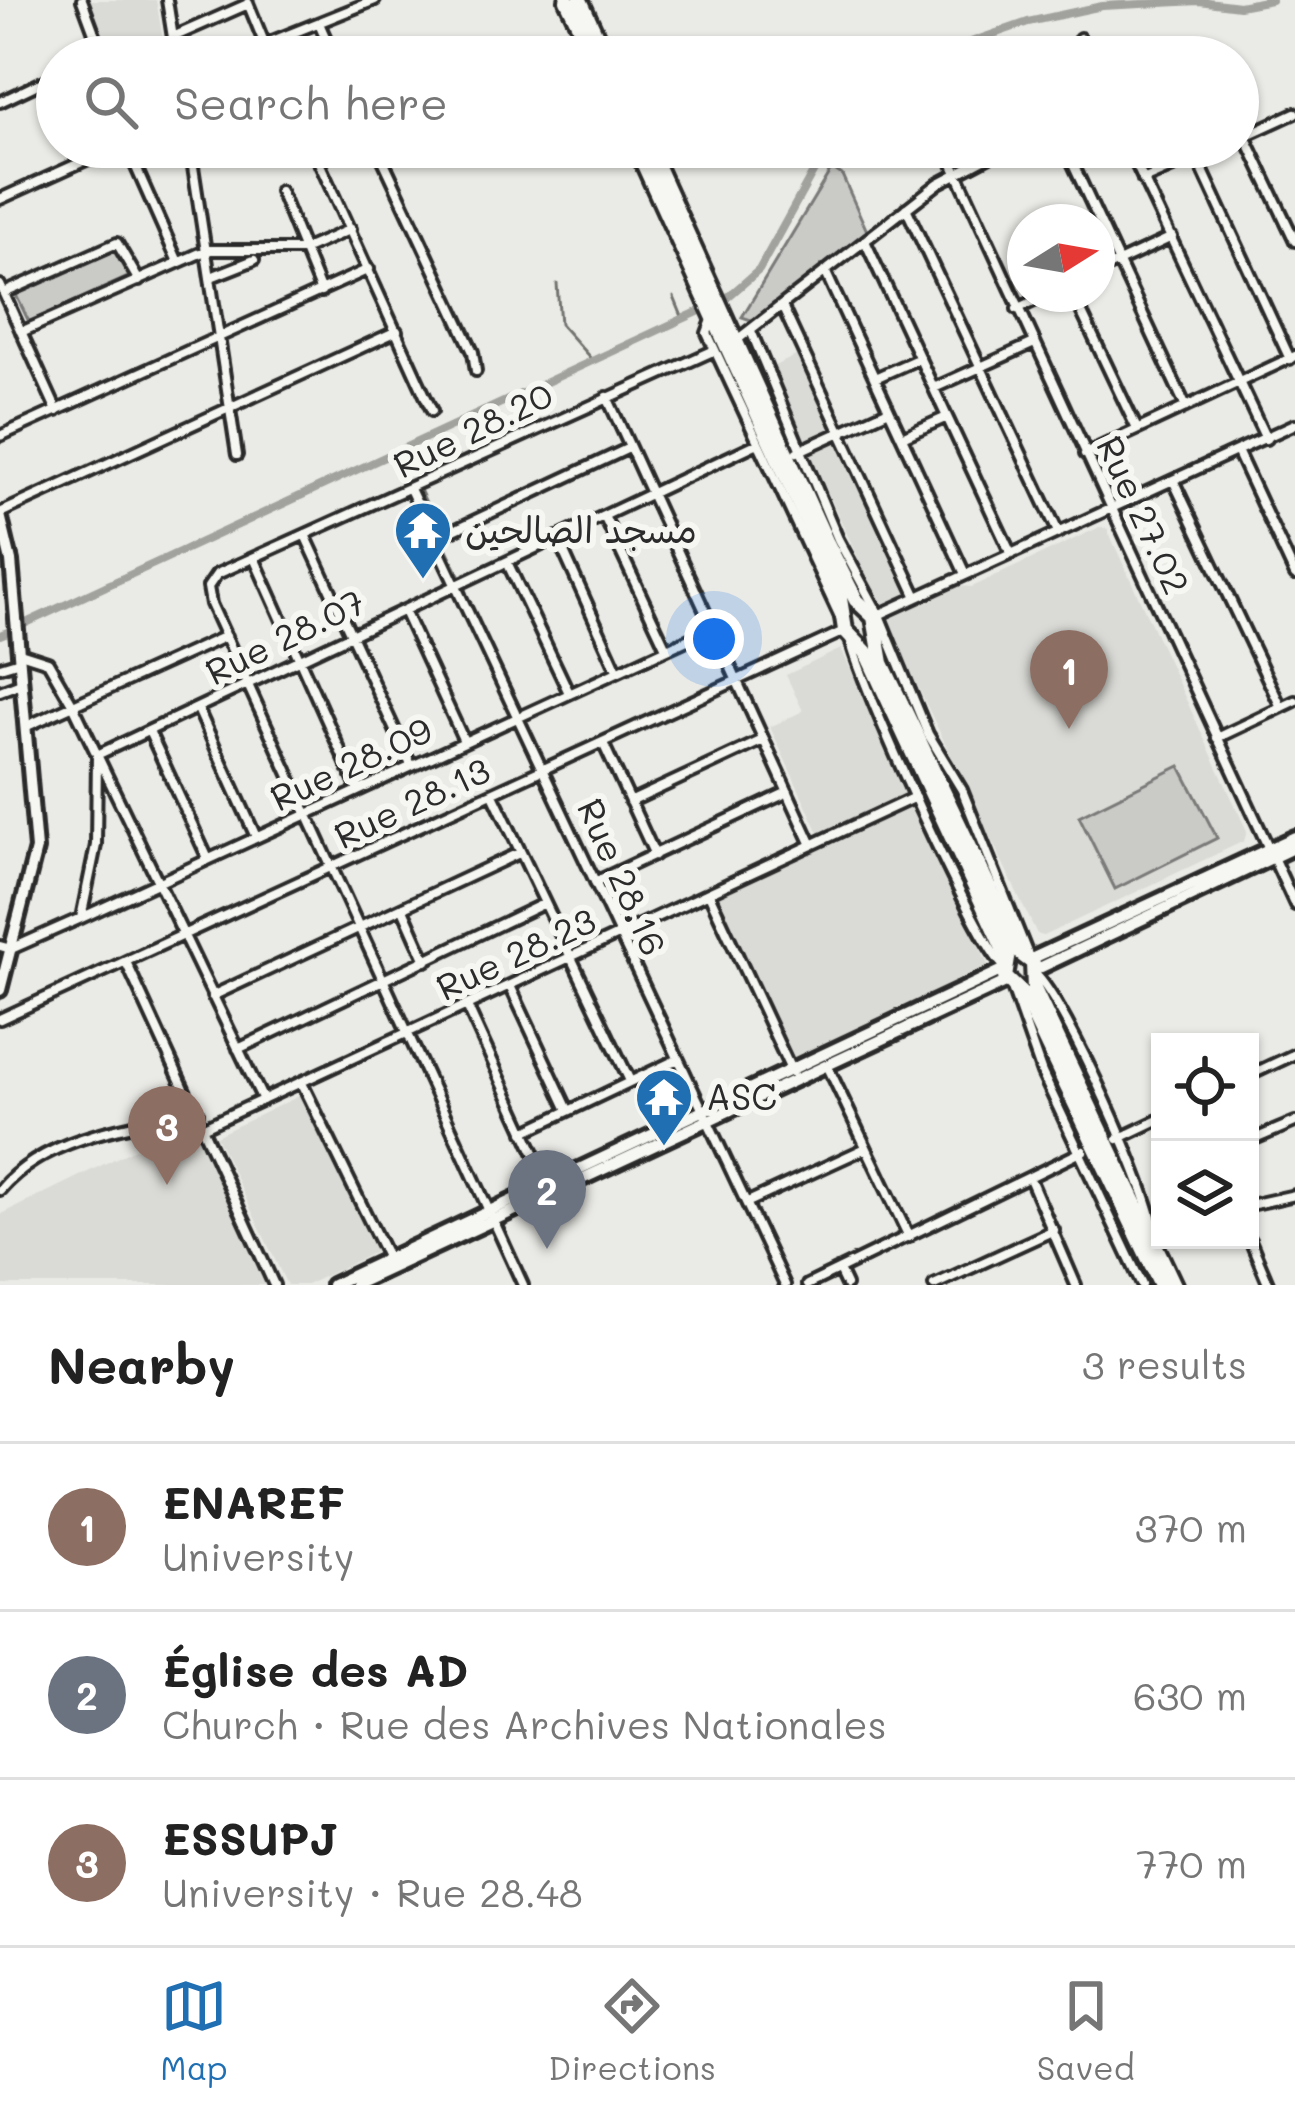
<!DOCTYPE html>
<html lang="en">
<head>
<meta charset="utf-8">
<style>
  :root { --surface:#fff; --page:#f6f6f6; --text:#222; --muted:#767676; --line:#e0e0e0; --accent:#1f6fb2 }
  body { margin:0; font-family:Mali,"Playpen Sans Arabic",sans-serif; background:var(--page); color:var(--text) }
  .controls { position:absolute; right:36px; bottom:36px; display:grid; overflow:hidden; border-radius:0px; box-shadow:0 3px 9px #0004 }
  .controls button { width:108px; height:108px; display:grid; place-items:center; padding:0; border:0; border-bottom:3px solid var(--line); background:var(--surface); color:var(--text); font:60px sans-serif }
  .compass { position:absolute; left:1007px; top:204px; width:108px; height:108px; border-radius:50%; background:var(--surface); box-shadow:0 3px 9px #0004; rotate:79deg }
  .you { position:absolute; left:714px; top:639px; width:42px; height:42px; margin:-30px; border:9px solid #fff; border-radius:50%; background:#1a73e8; box-shadow:0 0 0 18px #1a73e833 }
  .badge { display:grid; place-items:center; width:78px; height:78px; border-radius:50%; background:var(--accent); color:#fff; font-size:39px; font-weight:700 }
  .pin { position:absolute; translate:-50% -99px; filter:drop-shadow(0 3px 6px #0008) }
  .pin::after { content:''; position:absolute; top:63px; width:42px; height:36px; background:inherit; clip-path:polygon(0 0,100% 0,50% 100%) }
  .list { margin:0; padding:0; list-style:none }
  h2 { display:flex; justify-content:space-between; align-items:center; height:156px; margin:0; padding:0 48px; font-size:51px }
  h2 small { font-size:39px; font-weight:400; color:var(--muted) }
  .list li { display:grid; grid-template-columns:78px 1fr auto; gap:36px; align-items:center; box-sizing:border-box; height:168px; padding:0 48px; border-top:3px solid var(--line) }
  .list b { display:block; font-size:45px; white-space:nowrap }
  .list p { margin:0; font-size:39px; white-space:nowrap; color:var(--muted) }
  .list em { font-size:39px; font-style:normal; color:var(--muted) }
  .icon { flex:none; width:66px; height:66px; fill:none; stroke:currentColor; stroke-width:2; stroke-linecap:round; stroke-linejoin:round }
  .map { position:relative; flex:none; width:1295px; height:1285px; overflow:hidden }
  .search { position:absolute; background:var(--surface); box-shadow:0 3px 9px #0004; left:36px; right:36px; top:36px; height:132px; display:flex; align-items:center; gap:30px; box-sizing:border-box; padding:0 42px; border-radius:66px; color:var(--muted); font-size:45px }
  .sheet { height:660px; background:var(--surface) }
  nav { display:flex; justify-content:space-around; align-items:center; box-sizing:border-box; height:168px; border-top:3px solid var(--line); background:var(--surface); font-size:33px; color:var(--muted) }
  nav a { display:grid; justify-items:center; gap:6px }
  nav .on { color:var(--accent) }
  .map>svg:first-child { display:block }
  .built { fill:#dadad6 }
  .green { fill:#cacac7; stroke:#7a7a79; stroke-width:3 }
  .lines { fill:none; stroke-linecap:round; stroke-linejoin:round }
  .stream { stroke:#727270; stroke-width:3 }
  .canal { stroke:#a1a19e; stroke-width:8 }
  .street-casing { stroke:#2b2b2b; stroke-width:16 }
  .secondary-casing { stroke:#2b2b2b; stroke-width:20 }
  .highway-casing { stroke:#2b2b2b; stroke-width:22 }
  .street { stroke:#f6f6f2; stroke-width:8 }
  .secondary { stroke:#f6f6f2; stroke-width:10 }
  .highway { stroke:#f6f6f2; stroke-width:14 }
  .labels { text-anchor:middle; stroke-width:12; stroke-linejoin:round; paint-order:stroke }
  .street-label { font-size:36px; fill:#2b2b2b; stroke:#f6f6f2 }
  .poi-label { font-size:36px; fill:#2b2b2b; stroke:#f6f6f2; text-anchor:start }
</style>
</head>
<body>
<div class="map">
<svg width="1295" height="1285" viewBox="0 0 1295 1285">
  <rect width="100%" height="100%" fill="#eaeae6"/>
  <filter id="ink" filterUnits="userSpaceOnUse"><feTurbulence type="fractalNoise" baseFrequency=".00833" numOctaves="2"/><feDisplacementMap in="SourceGraphic" scale="24" xChannelSelector="R" yChannelSelector="G"/><feConvolveMatrix kernelMatrix="1 2 1 2 8 2 1 2 1" color-interpolation-filters="sRGB"/></filter>
  <g filter="url(#ink)">
    <path class="built" d="M87,0H156L166,57H109Z
      M800,354L911,591L880,605L770,368Z
      M1100,527L1107,529L1247,831L1244,841L1043,936L1037,934L889,627L890,617L959,586L972,587Z
      M841,649L909,794L820,835L770,727L803,711L786,675Z
      M913,805L993,976L795,1067L714,897Z
      M301,1095L375,1252L306,1285H287L216,1136Z
      M192,1121L265,1285H0V1215Z"/>
    <path class="green" d="M832,168L842,175L867,231L757,322L742,317Z
      M119,249L132,275L29,322L16,295Z
      M1180,766L1217,838L1115,889L1079,816Z"/>
    <g class="lines">
      <path class="stream" d="M557,284L560,324L593,361
        M674,297L683,319
        M402,449L416,480
        M421,492L439,531
        M443,541L460,577
        M464,587L466,592
        M510,686L521,710
        M526,720L545,763
        M551,774L559,792
        M1100,1171L1098,1178L1134,1257
        M1140,1269L1147,1285"/>
      <path class="canal" d="M928,57L1028,22L1102,6L1199,1L1239,6L1271,0
        M729,296L759,270L827,147
        M26,623L702,310
        M0,635L10,631"/>
      <defs>
        <path id="street" d="M82,0L103,57
          M167,0L176,57
          M248,3L270,57
          M319,23L334,57
          M173,37L248,4
          M1080,38L1088,57
          M265,44L375,0
          M0,102L57,75
          M1245,136L1295,241
          M1238,139L1295,113
          M127,147L178,262
          M190,147L237,455
          M312,147L432,411
          M377,147L473,352L476,371
          M945,147L1295,905
          M1065,147L1186,407
          M1128,147L1266,439
          M1192,147L1290,359
          M1143,180L1219,147
          M280,191L321,292
          M0,199L115,147
          M906,208L1058,532
          M865,241L1011,554
          M825,271L965,574
          M1097,272L1172,237
          M211,277L254,260
          M0,285L57,411
          M4,293L117,243L139,281
          M1073,294L1137,429
          M782,306L917,597
          M1017,309L1049,294
          M712,320L707,333L842,621
          M751,331L838,539L879,615L928,734L962,790L1028,955
          M21,332L207,250H303L351,229
          M737,340L939,183L1007,147
          M875,378L920,358
          M934,388L1032,344
          M607,397L812,845
          M0,436L369,269
          M902,437L947,417
          M797,452L889,410
          M1238,453L1295,575
          M1085,454L1295,356
          M1174,482L1281,707
          M411,491L785,1285
          M0,513L397,331
          M604,516L666,648
          M306,537L411,765
          M557,537L617,670
          M435,539L629,448
          M255,560L358,790
          M507,562L569,693
          M404,611L464,741
          M876,616L1295,424
          M850,638C857,677 979,948 1004,966
          M20,653L48,662L74,707L263,1100
          M0,667L20,661
          M0,691L21,683
          M198,709L256,837
          M27,726L226,636
          M149,731L208,859
          M1217,738L1295,701
          M603,743L655,855
          M493,794L630,1081
          M630,802L763,740
          M595,882L788,792
          M709,894L792,1072
          M403,909L426,961
          M81,918L96,845L97,755L756,444
          M0,946L11,949L81,918L713,628
          M127,964L274,1285
          M1036,975C1064,1000 1155,1200 1155,1237
          M1011,985L1042,1073L1142,1285
          M511,988L568,1110
          M212,996L519,853
          M468,1008L549,1185
          M0,1019L844,631
          M238,1049L543,904
          M827,1065L909,1237
          M1250,1075L1295,1054
          M302,1083L388,1259
          M204,1127L915,797
          M524,1132L676,1060
          M1118,1139L1160,1119
          M1250,1141L1295,1122
          M1031,1181L1076,1285
          M0,1190C45,1136 132,1125 198,1113
          M748,1202L866,1148
          M1250,1205L1295,1195
          M1250,1240L1269,1285
          M839,1270L846,1285
          M523,1285L211,604L208,587L217,574L715,350
          M807,1285L1083,1151
          M934,1285L1054,1230"/>
        <path id="secondary" d="M0,515L11,561L36,849L0,990
          M1031,959L1295,837
          M1035,970L1295,847
          M332,1285L1003,970
          M354,1285L1008,981"/>
        <path id="highway" d="M567,0L594,57
          M580,0L606,57
          M636,147L839,592L845,630L866,652L1008,959L1005,977L1023,994L1161,1285
          M648,147L826,541L856,600L874,617L882,663L1021,954L1033,963L1034,989L1174,1285"/>
      </defs>
      <use href="#street" class="street-casing"/>
      <use href="#secondary" class="secondary-casing"/>
      <use href="#highway" class="highway-casing"/>
      <use href="#street" class="street"/>
      <use href="#secondary" class="secondary"/>
      <use href="#highway" class="highway"/>
    </g>
  </g>
  <defs>
    <symbol id="temple-pin" viewBox="-11 -11 22 30"><path d="M0 17L-7.5 6A9.5 9.5 0 1 1 7.5 6Z" fill="#1f6fb2" stroke="#f6f6f2"/><path d="M0-6L5-2H3V0L6.5 2.5H4V6H1.5V3h-3V6H-4V2.5H-6.5L-3 0V-2H-5Z" fill="#fff"/></symbol>
  </defs>
  <g fill-rule="evenodd">
    <use href="#temple-pin" x="390" y="497" width="66" height="90"/>
    <use href="#temple-pin" x="631" y="1064" width="66" height="90"/>
  </g>
  <g class="labels">
    <g class="street-label">
      <text transform="translate(473 430) rotate(-26)" y="13">Rue 28.20</text>
      <text transform="translate(1143 515) rotate(65)" y="13">Rue 27.02</text>
      <text transform="translate(285 637) rotate(-26)" y="13">Rue 28.07</text>
      <text transform="translate(351 764) rotate(-25)" y="13">Rue 28.09</text>
      <text transform="translate(412 803) rotate(-25)" y="13">Rue 28.13</text>
      <text transform="translate(622 877) rotate(66)" y="13">Rue 28.16</text>
      <text transform="translate(516 954) rotate(-25)" y="13">Rue 28.23</text>
    </g>
    <g class="poi-label">
      <text x="465" y="543">مسجد الصالحين</text>
      <text x="706" y="1110">ASC</text>
    </g>
  </g>
</svg>
<div class="controls">
<button><svg class="icon" aria-label="locate" viewBox="0 0 24 24"><circle cx="12" cy="12" r="6"/><path d="M12 2v4M12 18v4M2 12h4M18 12h4"/></svg></button>
<button><svg class="icon" aria-label="layers" viewBox="0 0 24 24"><path d="M12 4l9 5-9 5-9-5zM3 14l9 5 9-5"/></svg></button>
</div>
<svg class="compass" viewBox="-18 -18 36 36"><path d="M0-13l5 13h-10z" fill="#e53935"/><path d="M0 13l5-13h-10z" fill="#767676"/></svg>
<div class="you"></div>
<div class="pin badge" style="left:1069px;top:729px;background:#8d6e63">1</div>
<div class="pin badge" style="left:547px;top:1249px;background:#6b7280">2</div>
<div class="pin badge" style="left:167px;top:1185px;background:#8d6e63">3</div>
<div class="search"><svg class="icon" aria-label="search" viewBox="0 0 24 24"><circle cx="10" cy="10" r="6"/><path d="M15 15l6 6"/></svg>Search here</div>
</div>
<section class="sheet">
<h2>Nearby<small>3 results</small></h2>
<ul class="list">
<li><span class="badge" style="background:#8d6e63">1</span><div><b>ENAREF</b><p>University</p></div><em>370 m</em></li>
<li><span class="badge" style="background:#6b7280">2</span><div><b>Église des AD</b><p>Church · Rue des Archives Nationales</p></div><em>630 m</em></li>
<li><span class="badge" style="background:#8d6e63">3</span><div><b>ESSUPJ</b><p>University · Rue 28.48</p></div><em>770 m</em></li>
</ul>
</section>
<nav>
<a class="on"><svg class="icon" aria-label="map" viewBox="0 0 24 24"><path d="M3 6l6-2 6 2 6-2v14l-6 2-6-2-6 2zM9 4v14M15 6v14"/></svg>Map</a>
<a><svg class="icon" aria-label="directions" viewBox="0 0 24 24"><path d="M12 3l9 9-9 9-9-9zM9 14v-3h6M13 9l2 2-2 2"/></svg>Directions</a>
<a><svg class="icon" aria-label="saved" viewBox="0 0 24 24"><path d="M7 4h10v16l-5-4-5 4z"/></svg>Saved</a>
</nav>
</body>
</html>
